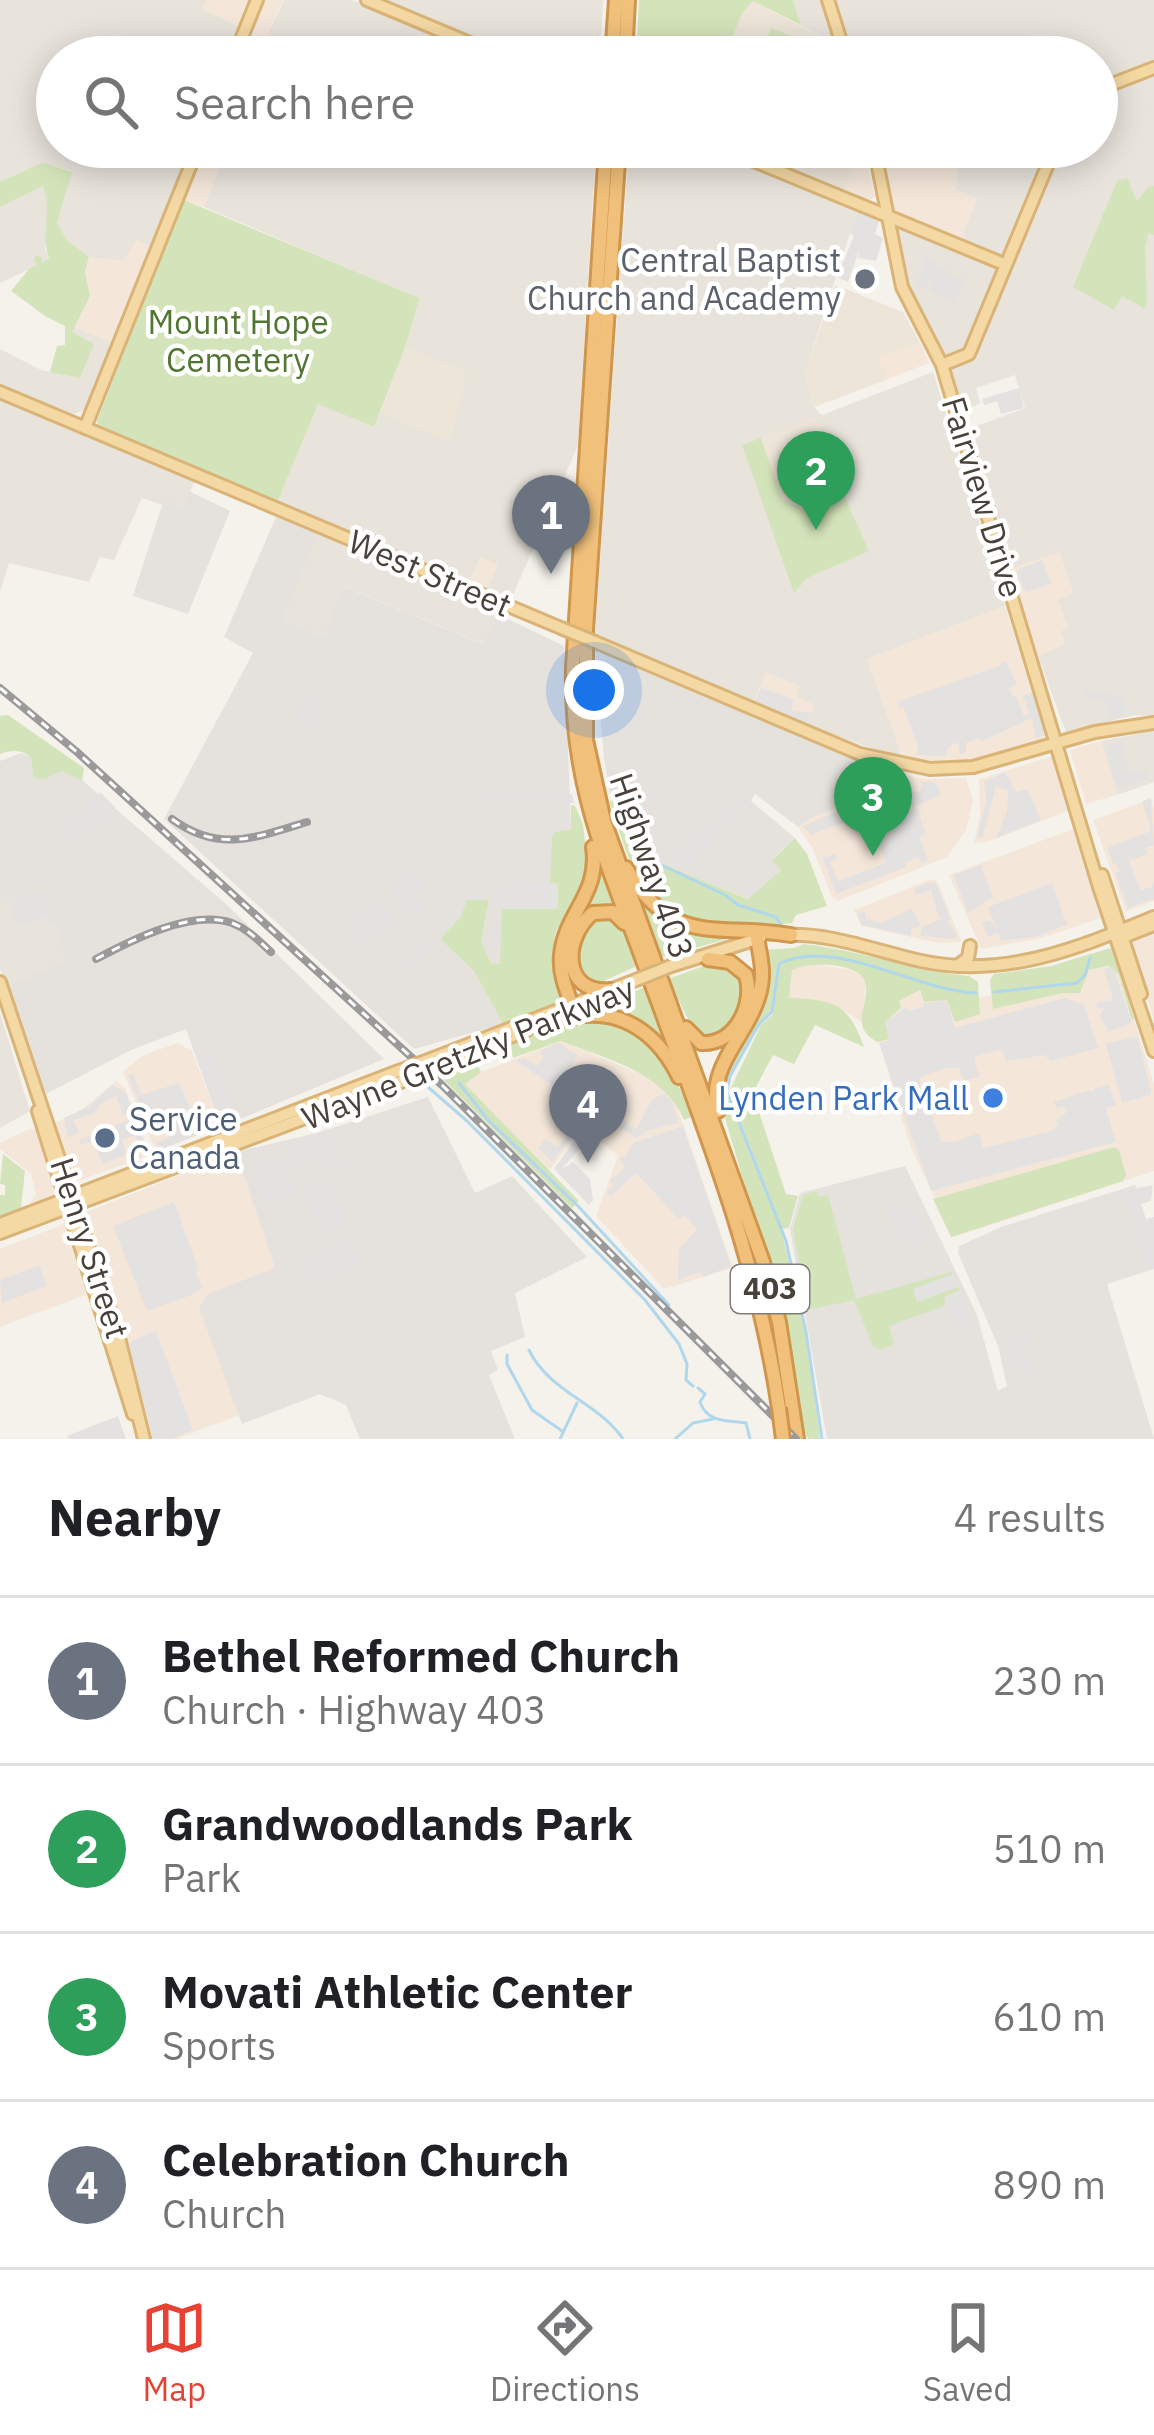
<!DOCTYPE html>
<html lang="en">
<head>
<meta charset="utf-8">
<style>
  :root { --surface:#fff; --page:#f2f2f2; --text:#202124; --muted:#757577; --line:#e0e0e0; --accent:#e64132 }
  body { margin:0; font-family:"IBM Plex Sans",sans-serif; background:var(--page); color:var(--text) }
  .you { position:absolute; left:594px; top:690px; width:42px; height:42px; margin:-30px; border:9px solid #fff; border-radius:50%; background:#1a73e8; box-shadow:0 0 0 18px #1a73e833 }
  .badge { display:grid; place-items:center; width:78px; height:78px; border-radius:50%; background:var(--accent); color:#fff; font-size:39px; font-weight:700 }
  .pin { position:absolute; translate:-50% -99px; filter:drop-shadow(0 3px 6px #0008) }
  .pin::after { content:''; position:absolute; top:63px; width:42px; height:36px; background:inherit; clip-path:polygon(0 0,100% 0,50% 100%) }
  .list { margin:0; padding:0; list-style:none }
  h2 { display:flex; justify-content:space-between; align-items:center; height:156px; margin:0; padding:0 48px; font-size:51px }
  h2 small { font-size:39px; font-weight:400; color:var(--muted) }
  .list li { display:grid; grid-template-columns:78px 1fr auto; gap:36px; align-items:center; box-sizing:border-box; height:168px; padding:0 48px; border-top:3px solid var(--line) }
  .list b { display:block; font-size:45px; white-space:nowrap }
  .list p { margin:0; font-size:39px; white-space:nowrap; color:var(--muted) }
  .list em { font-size:39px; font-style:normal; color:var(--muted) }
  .icon { flex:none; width:66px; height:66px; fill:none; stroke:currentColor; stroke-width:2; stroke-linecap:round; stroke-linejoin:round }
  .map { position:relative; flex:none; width:1154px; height:1439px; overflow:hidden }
  .search { position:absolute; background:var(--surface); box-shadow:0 6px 30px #0003; left:36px; right:36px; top:36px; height:132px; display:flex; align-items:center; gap:30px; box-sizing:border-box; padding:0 42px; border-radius:66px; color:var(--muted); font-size:45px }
  .sheet { height:828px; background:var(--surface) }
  nav { display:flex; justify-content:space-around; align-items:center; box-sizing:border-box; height:168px; border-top:3px solid var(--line); background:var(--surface); font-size:33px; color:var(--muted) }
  nav a { display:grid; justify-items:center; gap:6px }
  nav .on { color:var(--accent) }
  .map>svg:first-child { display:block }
  .residential { fill:#e8e3db }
  .commercial { fill:#f4e7da }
  .industrial { fill:#e5e1dd }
  .education { fill:#ece5d8 }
  .green { fill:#d4e4ba; fill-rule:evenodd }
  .parking { fill:#e4e2e0 }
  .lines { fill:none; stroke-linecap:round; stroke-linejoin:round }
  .stream { stroke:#b0d7eb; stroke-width:3 }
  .major-casing { stroke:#d9b476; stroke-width:16 }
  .highway-casing { stroke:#d0964c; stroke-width:18 }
  .major { stroke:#f5d9a5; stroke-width:10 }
  .highway { stroke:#f1c17c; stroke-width:12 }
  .rail-casing { stroke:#9a9a9a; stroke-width:8 }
  .rail { stroke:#fff; stroke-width:3; stroke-dasharray:9; stroke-linecap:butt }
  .major-bridge-casing { stroke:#d9b476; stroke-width:16; stroke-linecap:butt }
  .highway-bridge-casing { stroke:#d0964c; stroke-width:18; stroke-linecap:butt }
  .major-bridge { stroke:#f5d9a5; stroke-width:10 }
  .highway-bridge { stroke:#f1c17c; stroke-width:12 }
  .worship-dot { fill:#6b7280; stroke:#fff; stroke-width:4.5 }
  .shop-dot { fill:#3f7fe0; stroke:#fff; stroke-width:4.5 }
  .service-dot { fill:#5c6f8a; stroke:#fff; stroke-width:4.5 }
  .labels { text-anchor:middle; stroke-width:9; stroke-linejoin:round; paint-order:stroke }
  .shield { fill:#fff; stroke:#807b75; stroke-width:3 }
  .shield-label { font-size:30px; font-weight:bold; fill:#49423a }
  .worship-label { font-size:33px; fill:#5b616d; stroke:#fff; text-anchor:end }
  .park-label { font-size:33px; fill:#517632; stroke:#fff }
  .street-label { font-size:33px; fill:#49423a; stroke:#fff }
  .shop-label { font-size:33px; fill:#366cbe; stroke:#fff; text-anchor:end }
  .service-label { font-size:33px; fill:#4e5e75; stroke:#fff; text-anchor:start }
</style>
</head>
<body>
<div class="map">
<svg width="1154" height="1439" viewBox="0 0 1154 1439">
  <rect width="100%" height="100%" fill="#f5f2ec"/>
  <path class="residential" d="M0,0H206L203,9L240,27L229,57H57V147H166L164,153L187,163L153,247L122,261L89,257L67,240L57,222L71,171L43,162L0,182Z
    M284,0H352L488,57H257Z
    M381,0H603L600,57H519Z
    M793,0H822L836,44L801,25Z
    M835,0H1154V716L1135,715L1066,732L1038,656L1065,644L1060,631L1068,628L1057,599L1073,593L1059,552L1011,569L969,429L1025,408L1015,375L976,388L980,403L963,412L944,356L910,293L895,244L896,226L956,251L977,198L956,191L957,160L928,147H1097V57H873L850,48Z
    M228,147H596L578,445L510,602L486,592L480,558L469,583L277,503L318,403L373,427L380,413L450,441L466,371L405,348L418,298L204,207Z
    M629,147H702L857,211L805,373L814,407L822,415L933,372L1005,606L867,659L900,749L898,758L807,725L814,705L796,697L799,686L766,673L754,701L595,634Z
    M44,185L50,205L45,249L51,259L0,283V207Z
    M74,327L114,343L86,409L74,414L0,386V349L41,370L80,378L71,333Z
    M0,400L195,481L183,506L164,499L162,505L142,498L114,560L100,557L89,582L9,563L0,592Z
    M318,533L499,615L484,644L345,587L323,636L281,620Z
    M1154,731V782L1117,795L1101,741Z
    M44,888L68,962L6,987L0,968V907L8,900Z
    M0,1013L30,1111L0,1128Z"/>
  <path class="commercial" d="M206,0H253L240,27L202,9Z
    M264,0H283L257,57H240Z
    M205,147H228L204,207L184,200Z
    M863,147L875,197L868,201L845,190Z
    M879,147H928L957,160L956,190L978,198L960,240L891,209Z
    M137,240L153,247L114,343L74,327L90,296L85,272L89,257L122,261Z
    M920,343L929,363L886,380L879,357Z
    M1059,552L1073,594L1057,600L1068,628L1060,631L1065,644L1038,656L1011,569Z
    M481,557L498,565L486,592L469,583Z
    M1005,606L1047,739L997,755L945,763L898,758L900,748L867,659Z
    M766,673L799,685L796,697L814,705L807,725L754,701Z
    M1101,741L1117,795L1086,804L1070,750Z
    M1053,756L1068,811L987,842L974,843L980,815L979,779Z
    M883,771L926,779L966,778L973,801L966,830L947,857L838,901L832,897L812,847L798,827L811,818L874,793Z
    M1151,799L1154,809V901L1126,912L1093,820Z
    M1073,829L1100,918L1042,938L981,949L949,875Z
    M931,879L937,881L962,942L938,943L861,926L854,910Z
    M1154,932V1022L1132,941Z
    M792,961L866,972L863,1023L833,1004L786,999Z
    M1117,965L1154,1084V1171L954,1237L911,1148L877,1036L898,993L919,990L952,1001L1079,984L1090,970Z
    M561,1041L658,1081L674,1098L733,1268L664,1289L596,1216L618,1156L583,1127L549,1171L464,1084L481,1072Z
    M178,1043L192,1051L221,1127L156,1151L123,1072L143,1055Z
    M116,1081L125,1088L150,1155L75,1182L55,1123L84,1108Z
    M29,1129L37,1130L58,1190L54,1199L29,1205L36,1194L31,1174L0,1149V1143Z
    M236,1152L276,1268L208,1294L199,1308L240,1415L176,1439H151L87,1212Z
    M67,1223L88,1294L0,1327V1249Z"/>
  <path class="industrial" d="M189,491L230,511L188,614L133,596L164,499L183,506Z
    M276,517L318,533L282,620L323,636L344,587L483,644L499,615L564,646L571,829L551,883L559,882V910L501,964L491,963L481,941L489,900L461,916L440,939L474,971L503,1024L414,1049L164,819L253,653L224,637Z
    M595,651L883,771L874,793L811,818L798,827L755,794L751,801L795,838L772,859L782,869L749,899L653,860L637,839L617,799L610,795L604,759Z
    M21,753L81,779L226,904L384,1059L221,1127L186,1029L131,1050L46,1094L6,987L67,961L44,889L8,900L0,907V761Z
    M428,1097L475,1193L512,1176L587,1257L515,1293L525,1337L491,1351L498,1370L489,1375L515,1439H360L346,1405L320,1394L242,1424L199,1308L208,1294L275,1268L236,1152L317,1133Z
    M905,1166L977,1315L998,1391L1007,1386L998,1346L958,1253L959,1246L1001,1227L1135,1185L1154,1248V1269L1107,1284L1154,1439H827L790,1229L800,1193Z"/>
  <path class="education" d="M753,1L836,44L839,57H724L743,12Z
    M739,147H863L845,190Z
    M835,285L903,312L920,343L879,357L886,380L814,407L805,373Z
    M405,348L467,371L450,441L380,413Z
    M816,416L843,493L805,510L782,499L761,438Z"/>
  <path class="green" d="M639,0H793L801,25L753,1L743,12L724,57H636Z
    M771,28L821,48L818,57H760Z
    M43,162L72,172L57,222L67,240L89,257L85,272L90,296L72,332L94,344L80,378L50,372L57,346L65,345V326L45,316L11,291L29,269L38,264L34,262L35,256L42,257V262L50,259C39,238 53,211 43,186L0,207V182Z
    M1127,178L1137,201L1149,186H1154V235L1149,233L1145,245L1147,303L1144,308L1122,296L1114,310L1073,287L1117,181Z
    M184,200L419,298L405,348L374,427L318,404L277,503L98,426L97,421Z
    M761,438L782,499L805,510L843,493L869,551L807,578L794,593L742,445Z
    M8,715L84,768L82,781L62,771L44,779L34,778L31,758C22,749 11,750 0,754V716Z
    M617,798L637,839L653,860L748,899L781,870L772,860L795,838L807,854L827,906L796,915L792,923C748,928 672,933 644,889C628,865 620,829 609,802Z
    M571,805L575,806L583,824L588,871L555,934L554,957L565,999L503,1024L474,971L440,939L461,916L467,900H489L481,941L491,963L500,964L502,909H558V883H550L552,837L555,832L571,830Z
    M600,855L620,910L596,904L580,913L600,877Z
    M634,885C671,914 689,935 738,936L662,957Z
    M612,915L622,926L639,965L595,985L580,977L575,946L591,916Z
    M804,944C863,951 911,970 969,976L978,982L980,1014L955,1022L947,1000L924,1002L920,990L899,1001L901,1008L885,1022L889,1039L877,1042C847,1025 871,1006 865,982C859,961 807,962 792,970L789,998C834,1000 848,1002 864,1047L815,1025L794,1064L773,1055L756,1087L759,1112L786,1194L798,1196L789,1228L781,1229L806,1332L820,1439H808L800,1424L777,1295L719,1098L722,1071L754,1018L763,950L794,948ZM779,969L773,1014L761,1025L729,1092L769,1195L727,1092C732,1063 751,1039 768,1015C776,1004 775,982 779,969Z
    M1110,948L1115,954L1134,1019L1132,1020L1119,975L1109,966L1089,970L1080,993H1063L993,1009L990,980L994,974L1051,966Z
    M715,962L738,969C748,999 737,1047 696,1035L668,979Z
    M646,987L673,1058L630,1020L574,1014Z
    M581,1020C651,1025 666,1057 693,1116L684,1120C663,1071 608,1060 561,1041L513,1058L510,1042Z
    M475,1060L481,1072L465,1084L579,1201L572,1208L439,1075Z
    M1114,1147L1119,1150L1126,1175L1123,1181L951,1237L933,1199Z
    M3,1154L25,1171L21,1208L0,1216V1195H5V1185L0,1184Z
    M816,1191L818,1196L828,1195L856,1299L951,1272L960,1290L945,1297L944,1306L889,1326L894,1344L881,1350L873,1346L854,1300L808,1310L793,1230L803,1195Z"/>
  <path class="parking" d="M858,210L876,216L879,221L875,234L883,238L876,261L858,258L859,251L848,282L837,277L854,236L849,233Z
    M926,257L959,279L965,277L954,302L930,291L933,283L929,281L925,289L915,285Z
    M1019,388L1024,408L1001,414L997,401L984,405L982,399Z
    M1042,560L1051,584L1026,592L1017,575L1019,569Z
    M1005,660L1017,684L1009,688L1013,697L1016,696L1024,716L1029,713L1023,696L1032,692L1046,735L1036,738L1032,718L982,741L980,738L966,743V753L960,754L958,742L948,747L946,756L916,755L918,747L904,708H900L897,702L999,666Z
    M761,687L794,700L791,710L811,713L806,725L755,701Z
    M1085,688L1124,698L1127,716L1108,718V702L1082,695Z
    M305,694L324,702L312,730L293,722Z
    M1120,741L1129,772L1147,769L1148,779L1118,788L1105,746Z
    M1005,772L1016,792L1027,789L1041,820L996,838L1007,811L1008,790L996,787L982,838L977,837L986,802L984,782Z
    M907,779L913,781L912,791L920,792L922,783L928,781L937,784L941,795L916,806L926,834L919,837L928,861L921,863L918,857L905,863L906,867L836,894L823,858L835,854L837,858L830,862L838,881L886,863L868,814L876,810L873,803L877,807L884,805L897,780Z
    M477,791L572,794L574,803L476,800Z
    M100,792L116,808L78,842L61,832Z
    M743,795L749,802L686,871L669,858Z
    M870,797L872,803L843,814L845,822L811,835L803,826Z
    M1151,798L1154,845L1145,848L1147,854L1129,861L1140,890L1152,887L1154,882V899L1128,908L1115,873L1119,871L1116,863L1113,864L1107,848L1151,831L1142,801Z
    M981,865L993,897L968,913L954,875Z
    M414,868L427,882L415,895L427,906L417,916L391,891Z
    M505,882L556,884L555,908L492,906L493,888L504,889Z
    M931,882L936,883L951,920L948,922L957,934L955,939L920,936L922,927L943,918L938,916L931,890L917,895L914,889Z
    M1052,883L1067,925L1034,937L1001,941L998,933L988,937L982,923L990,920L997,930L988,907Z
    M40,891H45L55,922L50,924L46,917L17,927L10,904L12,900Z
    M383,905L395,916L394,920L430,950L407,974L400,967L419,948L392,921L376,938L370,933L357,947L344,934L370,906L374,909Z
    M911,909L921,925L911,930V936L862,925L857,914L865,911L866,919L882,923Z
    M1113,967L1132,1023L1108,1032L1100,1015L1104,1008L1098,1009L1096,1003L1113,1000L1104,969Z
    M1065,998L1084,1005L1098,1048L1051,1061L1044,1055L1006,1061L1002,1049L974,1057L979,1077L963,1081L959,1068H946L919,1078L921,1088H926L927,1103L941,1142H954L979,1133L983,1148L1052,1131L1058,1124L1056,1120L1066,1113L1064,1106L1056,1108L1054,1102L1089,1090L1094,1093L1093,1089L1109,1085L1116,1105L1106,1108L1116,1142L931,1191L879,1043L889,1040L885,1022L906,1007L908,1011L923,1007L924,1003L947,1001L955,1028Z
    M1133,1037L1138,1039L1151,1090L1150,1095L1122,1103L1106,1044Z
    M555,1044H562L578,1056L563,1077L582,1092L576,1102L515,1060L525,1058L537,1066L543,1057L540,1053L542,1050Z
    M213,1051L234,1107L221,1115L196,1058Z
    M133,1074L141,1095L179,1083L199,1127L215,1122L217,1127L159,1150L156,1143L173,1135L162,1108L144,1115L128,1076Z
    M112,1085L125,1092L133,1111L123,1115L116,1096L99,1105L95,1113L73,1120L79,1132L68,1138L64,1118L88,1107Z
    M664,1093L673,1103L678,1123L649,1130L636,1138L588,1108L594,1101L636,1129L652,1100Z
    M568,1118L579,1128L552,1162L538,1149L545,1139L558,1147L571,1129L564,1123Z
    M129,1120H136L145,1144L140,1147L135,1135L122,1140L127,1154L103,1164L92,1141L81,1145L79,1140Z
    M683,1126L731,1266L704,1277L700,1272L678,1280L679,1249L697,1229L685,1215L679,1219L636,1173L611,1196L606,1193L613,1185L610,1181L625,1168L620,1157L626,1156L633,1143Z
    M330,1130L344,1165L326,1171L319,1154L288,1166L297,1192L265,1204L252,1168L289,1155L285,1146Z
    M577,1136L586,1141L562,1169L573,1162L590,1179L593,1200L589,1205L554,1169Z
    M331,1183L347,1224L321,1234L305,1193L320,1184Z
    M1153,1185L1151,1201L1141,1204L1146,1219L1154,1217V1268L1148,1270L1123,1191Z
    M174,1202L199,1270L196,1272L202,1288L194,1294L147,1311L113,1226Z
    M903,1204L906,1214L919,1211L927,1239L918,1244L919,1248L910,1250L903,1239L896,1241L886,1208Z
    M351,1242L359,1263L312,1284L303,1260Z
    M39,1265L47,1286L2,1303L0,1280Z
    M953,1274L958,1287L917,1302L913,1289Z
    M960,1291L974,1327L959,1333L945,1297Z
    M156,1331L193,1430L172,1439H153L129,1346L131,1341Z
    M1024,1331L1032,1338L1022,1349H1026L1034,1372L1024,1375L1020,1355L1017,1357L1021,1373L1014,1375L1005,1344Z
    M118,1416L126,1439H69L67,1436Z"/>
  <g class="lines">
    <path class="stream" d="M618,800L635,843L651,860L725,895L738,905L776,917L781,925
      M994,992L1077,983L1085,975L1090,958
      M420,1080L467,1121L645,1300L679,1344L687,1364L686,1380L693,1386
      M459,1083L488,1120L577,1205L669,1305
      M529,1350C550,1393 598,1402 623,1439
      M507,1355V1364L532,1410L562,1431
      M698,1388L705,1394L700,1402C708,1424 728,1420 746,1423L750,1439
      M560,1439L577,1403
      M675,1439L693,1423L713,1419
      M822,1439L806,1332L786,1241L727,1092L730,1076L759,1024L772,1012L779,964C835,936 916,991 976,993"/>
    <defs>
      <path id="major" d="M367,0L503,57
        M828,0L846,57
        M234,57L257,0
        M1097,90L1154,68
        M720,147L1004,264
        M874,147L902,287L942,365L1099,887L1154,1051
        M942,365L969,354L1055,147
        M0,392L561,628
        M85,428L198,147
        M595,642L860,754L930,769L973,767L1095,732L1154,723
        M1102,875L1141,994
        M785,935C832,933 876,951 921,961C1004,979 1078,948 1154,917
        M1123,937L1154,925
        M671,966L760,938
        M957,966L968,958L970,946
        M0,982L119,1338L144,1439
        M431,1059L636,980
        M435,1068L527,1030
        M38,1111L133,1414
        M0,1224L396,1072
        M0,1233L398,1083"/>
      <path id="highway" d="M612,57L616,0
        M625,57L628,0
        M606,147L573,667C570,790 609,865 649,977C701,1119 757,1257 779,1408
        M619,147L586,630V740L604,821L763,1262L779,1322L797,1439
        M626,868C675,950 716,922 791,935
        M610,990C561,994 563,937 593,913L613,912L624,923
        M574,1010C567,992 559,974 561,955C565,912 600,895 593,847
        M546,1022C560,1022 572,1016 586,1015C630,1012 661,1040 679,1077
        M686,1028L701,1043C735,1045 755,1005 746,975L730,962L708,959
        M718,1111C706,1062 753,1033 761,986C764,971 760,954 757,938"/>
    </defs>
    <use href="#major" class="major-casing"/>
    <use href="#highway" class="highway-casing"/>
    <use href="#major" class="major"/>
    <use href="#highway" class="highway"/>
    <defs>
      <path id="rail" d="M0,688L77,752L443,1086L796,1439
        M172,819C218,853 255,838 307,822
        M96,959C132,940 192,909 232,923C248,929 259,941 271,952"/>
    </defs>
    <use href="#rail" class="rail-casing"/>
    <use href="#rail" class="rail"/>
    <defs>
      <path id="major-bridge" d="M561,628L595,642
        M636,980L671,966
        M396,1072L431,1059
        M398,1083L435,1068"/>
      <path id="highway-bridge" d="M779,1408L783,1439"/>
    </defs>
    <use href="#major-bridge" class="major-bridge-casing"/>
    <use href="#highway-bridge" class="highway-bridge-casing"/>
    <use href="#major-bridge" class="major-bridge"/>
    <use href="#highway-bridge" class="highway-bridge"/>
  </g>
  <circle class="worship-dot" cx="865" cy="279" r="12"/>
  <circle class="shop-dot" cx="993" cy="1098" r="12"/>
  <circle class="service-dot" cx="105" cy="1138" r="12"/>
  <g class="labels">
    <rect class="shield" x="731" y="1265" width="78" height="48" rx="9"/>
    <g class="shield-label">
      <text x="770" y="1299">403</text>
    </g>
    <g class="worship-label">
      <text x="841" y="272">Central Baptist<tspan x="841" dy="38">Church and Academy</tspan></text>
    </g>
    <g class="park-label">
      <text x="238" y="334">Mount Hope<tspan x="238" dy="38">Cemetery</tspan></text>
    </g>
    <g class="street-label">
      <text transform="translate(983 497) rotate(73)" y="12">Fairview Drive</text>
      <text transform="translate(430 573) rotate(23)" y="12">West Street</text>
      <text transform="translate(652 866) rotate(71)" y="12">Highway 403</text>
      <text transform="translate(468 1053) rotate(-22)" y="12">Wayne Gretzky Parkway</text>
      <text transform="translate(90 1248) rotate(72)" y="12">Henry Street</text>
    </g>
    <g class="shop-label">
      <text x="969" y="1110">Lynden Park Mall</text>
    </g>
    <g class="service-label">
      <text x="129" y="1131">Service<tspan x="129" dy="38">Canada</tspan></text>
    </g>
  </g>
</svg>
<div class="you"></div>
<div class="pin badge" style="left:551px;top:574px;background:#6b7280">1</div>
<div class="pin badge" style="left:816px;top:530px;background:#2e9e5b">2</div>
<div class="pin badge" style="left:873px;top:856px;background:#2e9e5b">3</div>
<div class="pin badge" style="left:588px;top:1163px;background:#6b7280">4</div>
<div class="search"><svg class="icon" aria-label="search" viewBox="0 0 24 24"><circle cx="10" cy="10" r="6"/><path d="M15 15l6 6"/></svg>Search here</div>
</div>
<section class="sheet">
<h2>Nearby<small>4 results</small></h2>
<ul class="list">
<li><span class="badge" style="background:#6b7280">1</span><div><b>Bethel Reformed Church</b><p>Church · Highway 403</p></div><em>230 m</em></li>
<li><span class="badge" style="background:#2e9e5b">2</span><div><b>Grandwoodlands Park</b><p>Park</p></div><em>510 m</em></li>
<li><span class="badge" style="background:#2e9e5b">3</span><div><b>Movati Athletic Center</b><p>Sports</p></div><em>610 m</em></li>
<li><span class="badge" style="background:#6b7280">4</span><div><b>Celebration Church</b><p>Church</p></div><em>890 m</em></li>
</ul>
</section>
<nav>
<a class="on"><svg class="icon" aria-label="map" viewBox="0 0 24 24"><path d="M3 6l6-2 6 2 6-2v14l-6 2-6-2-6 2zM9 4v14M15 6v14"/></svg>Map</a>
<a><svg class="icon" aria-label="directions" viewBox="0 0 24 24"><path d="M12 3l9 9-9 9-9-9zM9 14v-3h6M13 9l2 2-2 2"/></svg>Directions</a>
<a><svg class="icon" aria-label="saved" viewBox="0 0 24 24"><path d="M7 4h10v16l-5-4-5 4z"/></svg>Saved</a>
</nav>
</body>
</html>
